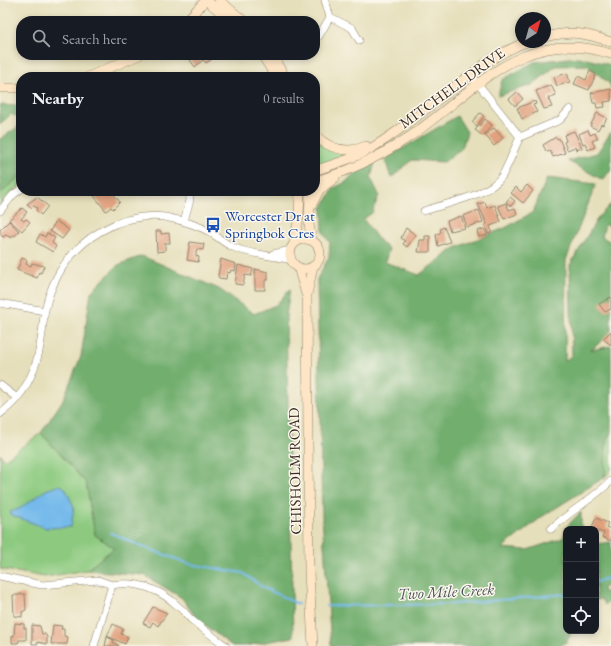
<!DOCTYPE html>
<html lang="en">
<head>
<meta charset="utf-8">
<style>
  :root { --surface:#171b24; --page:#20242c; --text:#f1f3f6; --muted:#9ea1a6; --line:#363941 }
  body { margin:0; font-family:"EB Garamond",serif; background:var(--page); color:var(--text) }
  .controls { position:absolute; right:12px; bottom:12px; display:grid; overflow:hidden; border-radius:8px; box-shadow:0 2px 6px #0003 }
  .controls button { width:36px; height:36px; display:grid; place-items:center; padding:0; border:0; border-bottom:1px solid var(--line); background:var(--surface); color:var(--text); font:20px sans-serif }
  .compass { position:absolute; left:515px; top:12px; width:36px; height:36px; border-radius:50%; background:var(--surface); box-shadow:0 2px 6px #0003; rotate:37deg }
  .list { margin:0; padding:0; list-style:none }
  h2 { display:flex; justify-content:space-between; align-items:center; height:52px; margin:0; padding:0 16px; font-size:17px }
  h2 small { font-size:13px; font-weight:400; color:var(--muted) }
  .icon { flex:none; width:22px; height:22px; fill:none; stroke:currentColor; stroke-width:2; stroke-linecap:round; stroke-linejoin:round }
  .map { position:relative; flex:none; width:611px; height:646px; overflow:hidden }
  .search { position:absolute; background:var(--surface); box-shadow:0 2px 6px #0003; left:16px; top:16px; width:304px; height:44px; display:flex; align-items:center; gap:10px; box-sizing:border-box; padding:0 14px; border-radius:16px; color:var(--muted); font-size:15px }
  .panel { position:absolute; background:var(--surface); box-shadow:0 2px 6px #0003; left:16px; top:72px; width:304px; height:124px; border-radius:16px }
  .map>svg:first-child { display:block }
  .green { fill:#8dca80; stroke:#647a4f }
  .forest { fill:#72ae6e; stroke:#566c46 }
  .water { fill:#75baeb; stroke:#587284 }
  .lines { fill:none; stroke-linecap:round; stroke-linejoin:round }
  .stream { stroke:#75baeb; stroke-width:2 }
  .building { fill:#e1a07e }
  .street-casing { stroke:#90846c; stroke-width:8 }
  .secondary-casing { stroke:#90846c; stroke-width:10 }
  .street { stroke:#fff; stroke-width:7 }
  .secondary { stroke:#fde5c5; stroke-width:9 }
  .labels { text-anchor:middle; stroke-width:3; stroke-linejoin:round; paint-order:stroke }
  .street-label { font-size:15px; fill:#3b2a1e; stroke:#fbf7ec }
  .transit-label { font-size:15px; fill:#164399; stroke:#fbf7ec; text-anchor:start }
  .water-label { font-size:16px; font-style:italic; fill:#4c555c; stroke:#fbf7ec }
</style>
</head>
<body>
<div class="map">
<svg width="611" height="646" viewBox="0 0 611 646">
  <rect width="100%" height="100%" fill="#fbf7ec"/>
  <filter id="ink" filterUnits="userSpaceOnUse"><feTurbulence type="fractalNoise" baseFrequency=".025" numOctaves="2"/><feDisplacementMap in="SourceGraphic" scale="8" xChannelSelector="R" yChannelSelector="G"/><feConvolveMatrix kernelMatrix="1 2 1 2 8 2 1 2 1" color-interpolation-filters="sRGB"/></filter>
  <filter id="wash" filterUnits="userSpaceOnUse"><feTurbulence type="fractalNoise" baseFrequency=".012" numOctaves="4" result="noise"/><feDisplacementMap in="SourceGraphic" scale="16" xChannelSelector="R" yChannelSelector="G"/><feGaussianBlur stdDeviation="0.9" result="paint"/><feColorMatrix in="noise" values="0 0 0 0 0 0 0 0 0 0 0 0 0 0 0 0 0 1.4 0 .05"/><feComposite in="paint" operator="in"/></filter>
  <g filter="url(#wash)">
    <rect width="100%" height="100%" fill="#e6dfbb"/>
    <path class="green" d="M315,141L341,152L343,158L317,166Z
      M21,175V185L7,196L0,205V194Z
      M41,433L86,483L95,535L114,548L87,570L45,577L0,569V454L4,460Z
      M611,433V470L605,477L606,440Z"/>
    <path class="forest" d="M578,57L611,65V88L610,84L587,65L556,66L532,85L498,96L502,80L534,62Z
      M0,105L21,106V118L11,114L0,124Z
      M457,116L467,132L462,148L444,162L412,160L391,178L385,159Z
      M18,127L21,128L20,176L0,194V139Z
      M611,132V169L603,180L568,161L597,153Z
      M375,162L371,178L379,195L372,213L363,219L381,243L389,249L385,262L419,275L455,248L505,228L533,212L547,178L596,184L566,260L565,361L572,355L570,265L599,216L611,204V227L605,224L602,237L611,242V333L591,350L611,346V433L606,440L605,477L543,516L502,548L527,550L563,538L566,527L581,512V529H566V631H573L567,641L560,646H331L322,516L317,279L329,257L330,243L323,232L322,208L334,188L346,182L355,172Z
      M142,256L219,289L254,314L276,305L290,289L286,316L293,637L245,646H232L197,619L182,598L144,575L87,570L114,548L95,535L86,483L41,433L63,400L81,356L91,292L118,265Z
      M611,542V585L604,587L603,592H611V600L605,605L602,599L596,600V544Z"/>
    <path class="water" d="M60,485L65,488L74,507L71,527L46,528L11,515L10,512L19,509L46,490Z"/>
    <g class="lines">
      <path class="stream" d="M111,533L143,547L190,564L243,573L264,588L298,604
        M596,582L611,577
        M326,606L454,604L566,594"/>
    </g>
    <g id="blocks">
      <path class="building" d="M196,55H209L212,59L206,63L203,60L195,67L190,60Z
        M590,71L596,74L589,90L574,84L578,76L586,80Z
        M567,73L570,82L557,86L554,77Z
        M551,85L556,95L548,98L552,107L544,109L536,91Z
        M611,89V101L604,102L605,107L597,108L596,103H593L591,93Z
        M517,92L523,99L515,106L509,99Z
        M535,101L536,104L533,105L537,112L522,119L517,108Z
        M480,113L484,116L477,126L472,122Z
        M597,113L607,118L603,125L601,124L598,130L590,126Z
        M485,119L492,125L483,136L475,130Z
        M494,128L503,138L494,146L485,135Z
        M588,130L590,135L595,133L598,138L592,141L595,147L588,150L585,143L583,144L579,134Z
        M574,131L582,148L576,150L575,147L567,150L564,142L566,141L564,135Z
        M556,137L557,139L559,138L565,153L553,157L550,151L547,152L546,151L543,145Z
        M527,185L533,191L523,203L511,193L516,187L521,192Z
        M93,191H104L106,193L111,191L120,202L113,209L111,207L106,211L91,192Z
        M37,197L48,206L41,215L36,210L37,208L34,206L32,208L27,204Z
        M510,197L515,201L511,206L506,202Z
        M485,202L487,208L495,205L501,222L490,226L492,232L488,234L485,225L487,224L478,204Z
        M506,203L509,210L515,208L517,214L504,219L498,206Z
        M22,208L27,212L21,219L24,221L26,219L30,222L22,231L9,220Z
        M479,210L483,222L467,227L463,216Z
        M461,216L465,228L450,231L447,221Z
        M9,221L19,231L15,236L13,235L11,238L6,235L3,237L0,234V230Z
        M56,221L69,230L62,239L50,231Z
        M444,227L450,242L438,246L436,235L441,232L440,229Z
        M406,228L416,235L407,247L403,244L405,241L401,238Z
        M484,229L487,235L479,237L477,231Z
        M156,231H161V234L169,233L170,243H165V251L157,252Z
        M47,233L55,238L52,243L56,246L53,252L36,242L40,234L45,237Z
        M425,236H430V252H418L420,240H425Z
        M190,242L204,244L203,250L197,249L196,251V256L199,257L198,262L187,260Z
        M22,258L27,260L26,264L31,266L32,263L44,266L41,273L39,272L37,278L17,270Z
        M221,259L236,264L235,271L231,270L230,273L227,272L226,279L219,278L218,276Z
        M238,265L253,269L251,276L245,275L243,285L235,284Z
        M255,269L268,272V280H265V290H255Z
        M611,297V309L605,312L599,304Z
        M611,331V345L603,339Z
        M596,518L608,523L606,527L611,529V541L602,537L604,533L591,529Z
        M20,594H25L26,610L22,612V617L14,616L13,595H20Z
        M153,607L167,613L158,626L153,622L150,627L143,623Z
        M15,623L24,624V628H26V640H19L18,643H12V636H14Z
        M113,624L123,629L121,634L128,637L125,644L107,636Z
        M32,625L40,626L42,634H45L47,637V644L38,642V644H32Z
        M53,625L62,626L61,629H64V636L68,637L67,644H51Z
        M107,637L114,640L113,642L119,646H105Z"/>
    </g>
  </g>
  <g filter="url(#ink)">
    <use href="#blocks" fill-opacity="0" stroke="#90846c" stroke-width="1"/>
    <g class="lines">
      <defs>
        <path id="street" d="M325,0L330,17
          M315,38L319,36L330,17L352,28L359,40
          M272,62L284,55
          M520,137L560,120L570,109
          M0,211L13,195L21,189
          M424,211C446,203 489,196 502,176C509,164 514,149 520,137L471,75
          M184,221L190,200L189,191
          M273,254L291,250
          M0,303L45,311
          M0,385L17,398
          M0,414C25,396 37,369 41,340C43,330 43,319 45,310C53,275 70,249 101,231C120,220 142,214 165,217C180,220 196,224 210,232C218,237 225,244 233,247C250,255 273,255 292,260
          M551,529C570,511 593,499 611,481
          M0,576L42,585L98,580L112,585
          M94,646L112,585C137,580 162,590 180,608C185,612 188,617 193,621C204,630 215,638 226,646"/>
        <path id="secondary" d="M206,0L231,21
          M219,0L244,21
          M186,21L206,0
          M545,37C572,30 585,33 611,42
          M262,55L276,77
          M272,55L285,77
          M88,77L139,55
          M0,88H21
          M315,135C329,149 347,154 366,146
          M315,171C330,165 346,161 361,154C378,145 394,134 409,122C446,96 484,57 527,42
          M315,181C348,172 377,158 406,139C473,95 520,24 611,54
          M310,191L309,225L312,240
          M310,208L319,190L335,178
          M290 254a15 15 0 1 1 30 0a15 15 0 1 1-30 0Z
          M294,244L299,216L300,191
          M313,266L307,295L309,572L313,646
          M298,267L306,294"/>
      </defs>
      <use href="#street" class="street-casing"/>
      <use href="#secondary" class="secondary-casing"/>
      <use href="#street" class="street"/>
      <use href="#secondary" class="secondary"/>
    </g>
  </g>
  <defs>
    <symbol id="bus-bare" viewBox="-9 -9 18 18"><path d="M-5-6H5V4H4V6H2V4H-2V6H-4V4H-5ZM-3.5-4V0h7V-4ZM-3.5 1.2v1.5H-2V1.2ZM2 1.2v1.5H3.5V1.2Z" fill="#1a4fb4" stroke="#fbf7ec" stroke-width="2.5" paint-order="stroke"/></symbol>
  </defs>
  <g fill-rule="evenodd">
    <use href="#bus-bare" x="202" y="214" width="22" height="22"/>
  </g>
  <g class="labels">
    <g class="street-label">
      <text transform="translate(452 88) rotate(-36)" y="5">MITCHELL DRIVE</text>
      <text transform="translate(295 471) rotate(-91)" y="5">CHISHOLM ROAD</text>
    </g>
    <g class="transit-label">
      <text x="225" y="221">Worcester Dr at<tspan x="225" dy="17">Springbok Cres</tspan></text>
    </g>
    <g class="water-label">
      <text transform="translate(446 591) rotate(-3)" y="6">Two Mile Creek</text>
    </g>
  </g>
</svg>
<div class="controls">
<button>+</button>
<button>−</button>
<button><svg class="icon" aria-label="locate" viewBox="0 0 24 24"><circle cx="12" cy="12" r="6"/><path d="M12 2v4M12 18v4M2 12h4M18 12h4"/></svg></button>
</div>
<svg class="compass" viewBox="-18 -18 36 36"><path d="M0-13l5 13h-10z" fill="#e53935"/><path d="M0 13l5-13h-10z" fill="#9ea1a6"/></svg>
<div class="search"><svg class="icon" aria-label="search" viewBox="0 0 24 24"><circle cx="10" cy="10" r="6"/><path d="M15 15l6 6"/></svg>Search here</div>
<section class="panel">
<h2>Nearby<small>0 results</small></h2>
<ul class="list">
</ul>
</section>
</div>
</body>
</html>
